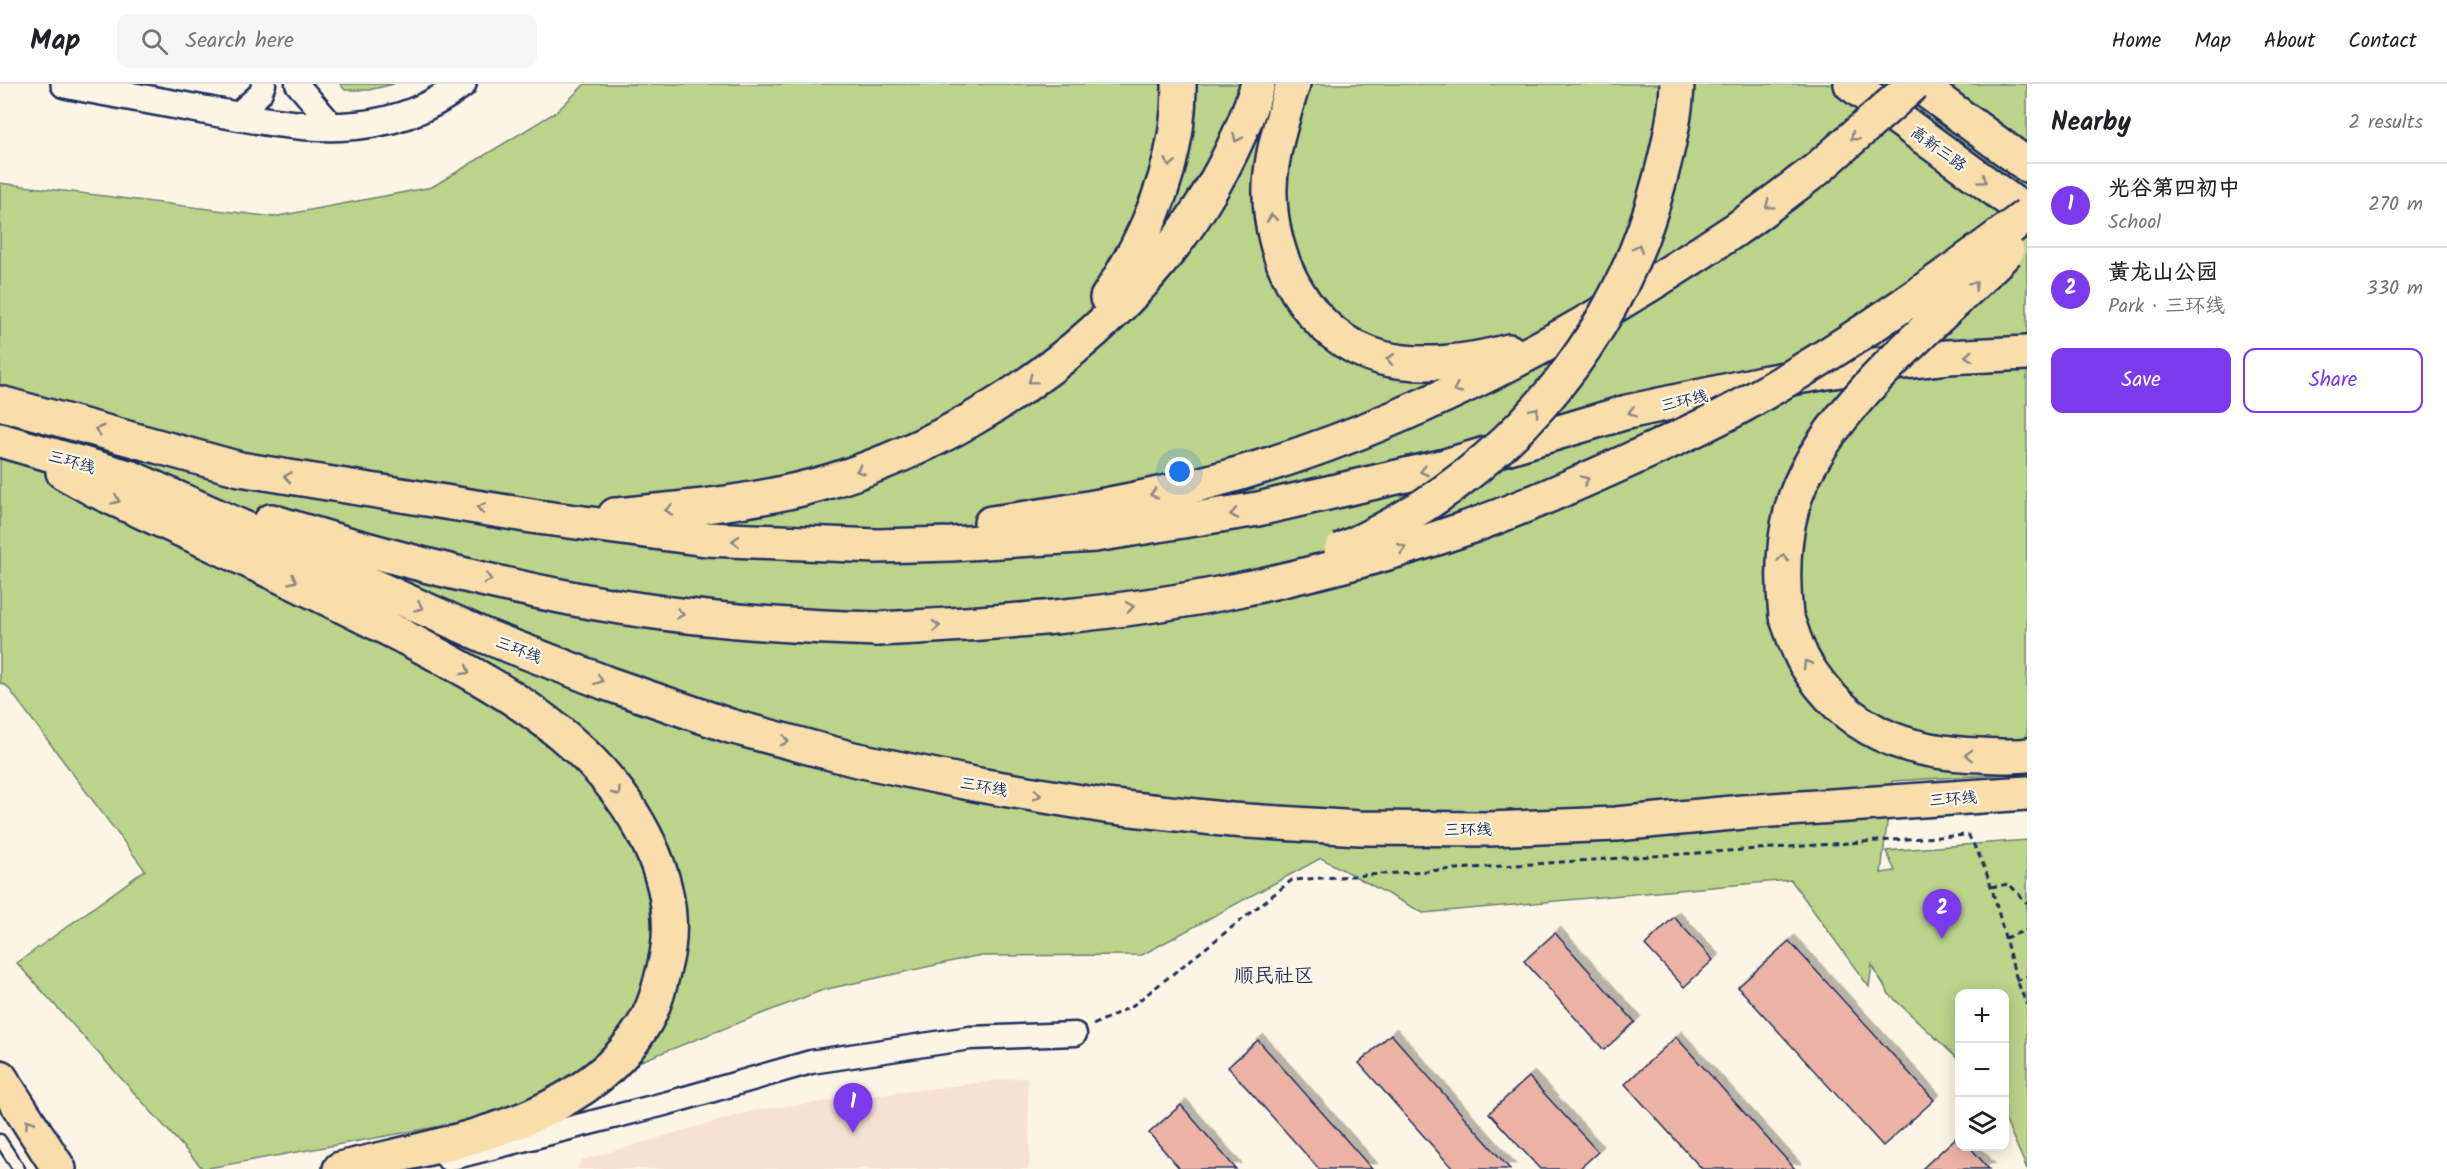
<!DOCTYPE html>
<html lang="en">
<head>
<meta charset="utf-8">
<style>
  :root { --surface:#fff; --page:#f6f6f6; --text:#202124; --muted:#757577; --line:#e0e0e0; --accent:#7c3aed }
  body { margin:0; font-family:Kalam,"LXGW WenKai TC",sans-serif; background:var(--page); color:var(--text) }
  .controls { position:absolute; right:18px; bottom:18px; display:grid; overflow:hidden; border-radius:12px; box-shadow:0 3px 15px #0003 }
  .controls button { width:54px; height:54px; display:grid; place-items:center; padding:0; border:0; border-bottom:2px solid var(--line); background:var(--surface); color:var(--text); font:30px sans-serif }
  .you { position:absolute; left:1180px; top:388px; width:21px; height:21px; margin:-15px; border:4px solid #fff; border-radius:50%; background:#1a73e8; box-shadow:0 0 0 9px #1a73e833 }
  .badge { display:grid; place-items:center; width:39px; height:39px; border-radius:50%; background:var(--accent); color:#fff; font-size:20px; font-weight:700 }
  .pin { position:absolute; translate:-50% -50px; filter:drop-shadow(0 2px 3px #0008) }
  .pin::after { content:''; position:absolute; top:32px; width:21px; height:18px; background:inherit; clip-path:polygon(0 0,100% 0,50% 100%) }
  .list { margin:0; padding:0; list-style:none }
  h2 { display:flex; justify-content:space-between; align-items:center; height:78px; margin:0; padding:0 24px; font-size:26px }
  h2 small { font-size:20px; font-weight:400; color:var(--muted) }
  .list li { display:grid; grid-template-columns:39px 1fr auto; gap:18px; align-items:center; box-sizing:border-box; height:84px; padding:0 24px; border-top:2px solid var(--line) }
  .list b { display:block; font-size:22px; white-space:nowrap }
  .list p { margin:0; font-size:20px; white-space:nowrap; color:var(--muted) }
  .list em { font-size:20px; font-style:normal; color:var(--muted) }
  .actions { display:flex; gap:12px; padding:18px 24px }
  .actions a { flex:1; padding:14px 0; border:2px solid var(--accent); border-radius:12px; text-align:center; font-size:21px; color:var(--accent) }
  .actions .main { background:var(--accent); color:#fff }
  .icon { flex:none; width:33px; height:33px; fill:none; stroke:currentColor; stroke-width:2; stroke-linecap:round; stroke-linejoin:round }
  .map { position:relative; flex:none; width:2027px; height:1085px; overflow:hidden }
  header { display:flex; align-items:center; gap:36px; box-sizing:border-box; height:84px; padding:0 30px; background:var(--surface); border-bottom:2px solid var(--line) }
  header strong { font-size:28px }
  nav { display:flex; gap:33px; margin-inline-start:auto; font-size:21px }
  .search { width:420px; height:54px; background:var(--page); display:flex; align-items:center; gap:15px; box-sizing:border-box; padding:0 21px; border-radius:12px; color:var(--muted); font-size:22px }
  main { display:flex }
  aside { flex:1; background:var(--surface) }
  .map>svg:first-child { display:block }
  .built { fill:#f7e1d2 }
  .green { fill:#bcd38a; stroke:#6c8174; stroke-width:1.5 }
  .building { fill:#ecb3a5; stroke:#1b2f5e; stroke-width:1.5; filter:url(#shadow) }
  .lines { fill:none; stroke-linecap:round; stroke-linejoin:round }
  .service-casing { stroke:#1b2f5e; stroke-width:15 }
  .minor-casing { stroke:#1b2f5e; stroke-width:27 }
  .tertiary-casing { stroke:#1b2f5e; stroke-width:32 }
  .primary-casing { stroke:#1b2f5e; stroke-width:38 }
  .trunk-casing { stroke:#1b2f5e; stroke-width:38 }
  .path { stroke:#1b2f5e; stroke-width:3; stroke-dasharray:6 4.5; stroke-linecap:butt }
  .service { stroke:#fcf5e5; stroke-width:10 }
  .minor { stroke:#fcf5e5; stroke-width:22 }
  .tertiary { stroke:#fcf5e5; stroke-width:27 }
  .primary { stroke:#f9ddab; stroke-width:33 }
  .trunk { stroke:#f9ddab; stroke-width:33 }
  .trunk-bridge-casing { stroke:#1b2f5e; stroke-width:38; stroke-linecap:butt }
  .trunk-bridge { stroke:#f9ddab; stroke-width:33 }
  .oneway { stroke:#8a8684 }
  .labels { text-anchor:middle; stroke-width:4.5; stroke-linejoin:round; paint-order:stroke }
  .street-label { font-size:16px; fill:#1b2f5e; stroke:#fcf5e5 }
  .quarter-label { font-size:20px; fill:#1b2f5e; stroke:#fcf5e5 }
</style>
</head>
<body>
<header>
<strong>Map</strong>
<div class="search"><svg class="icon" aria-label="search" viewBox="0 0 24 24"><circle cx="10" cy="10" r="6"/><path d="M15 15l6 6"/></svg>Search here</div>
<nav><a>Home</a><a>Map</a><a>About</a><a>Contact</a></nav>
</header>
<main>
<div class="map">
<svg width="2027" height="1085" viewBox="0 0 2027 1085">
  <defs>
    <filter id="shadow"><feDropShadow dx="5.5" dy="-5.5" stdDeviation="0" flood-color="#0004"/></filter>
  </defs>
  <rect width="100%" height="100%" fill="#fcf5e5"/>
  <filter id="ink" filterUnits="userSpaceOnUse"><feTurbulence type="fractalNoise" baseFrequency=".0167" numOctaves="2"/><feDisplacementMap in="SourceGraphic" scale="12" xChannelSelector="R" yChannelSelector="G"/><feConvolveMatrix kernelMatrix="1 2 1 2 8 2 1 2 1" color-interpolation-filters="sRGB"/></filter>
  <g filter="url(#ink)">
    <path class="built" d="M1027,993L1030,1072L1028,1085H577L582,1076L755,1026Z"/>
    <path class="green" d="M340,0H394L369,6H345Z
      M585,0H2027V689L1892,697L1881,789L1895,787L1886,767L2027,756V1085L2005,1035L2004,910H1960L1959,976L1889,910L1872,881L1869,903L1791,796L1423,829L1321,774L1142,871L976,872L823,906L503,1031L203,1085L17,879L145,786L7,602L0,599V99L273,133L432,103L556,28Z"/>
    <path class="building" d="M1674,833L1713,876L1684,903L1645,861Z
      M1555,849L1635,938L1604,966L1524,877Z
      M1789,857L1934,1016L1883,1062L1738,903Z
      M1391,950L1510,1085H1453L1359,979Z
      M1676,953L1795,1085H1702L1625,1000Z
      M1258,956L1372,1085H1319L1228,983Z
      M1529,993L1598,1068L1579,1085H1540L1489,1029Z
      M1181,1021L1236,1085H1180L1149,1049Z
      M1959,1051L1960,1062H1969L1989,1085H1922Z"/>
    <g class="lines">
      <defs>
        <path id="service" d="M0,1056L19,1085"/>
        <path id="minor" d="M297,0L335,44
          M235,32L260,10L264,0
          M448,1075L668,1019L811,978L970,954L1075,950"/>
        <path id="tertiary" d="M65,0C111,9 157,17 204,26C294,43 383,62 462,0"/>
        <path id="primary" d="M0,993L59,1085"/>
        <path id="trunk" d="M1293,0C1283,33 1271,68 1270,103C1268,174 1308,254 1382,274C1421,284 1469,278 1509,267
          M1851,0L2027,129
          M1917,0L2027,81
          M1107,214C1149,150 1180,77 1179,0
          M0,319L240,385L538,433L706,455L877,462L951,460L1095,451L1258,425L1445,382L1627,328L1767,298L1858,283L1948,273L2027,269
          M0,356L132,394L485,552L606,599L730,642L853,675L979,701L1105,722L1232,736L1360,744L1488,745L1616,740L1743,728L2027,709
          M63,388L95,406C199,454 304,501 406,554C463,584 526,617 574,661C632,713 685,798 665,880C660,901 655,923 643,942C582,1042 444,1059 340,1085
          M615,431C688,424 763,418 834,396C1020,337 1199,191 1258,0
          M271,437C370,468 472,495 575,515C674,534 777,542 877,545
          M991,439C1060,430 1129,418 1197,401C1388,353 1572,255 1735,146C1763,127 1789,106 1816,86
          M1786,532C1792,547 1797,566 1805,579C1847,647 1904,669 1981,671C1996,672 2012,673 2027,671"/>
      </defs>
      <use href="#service" class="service-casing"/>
      <use href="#minor" class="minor-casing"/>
      <use href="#tertiary" class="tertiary-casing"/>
      <use href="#primary" class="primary-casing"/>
      <use href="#trunk" class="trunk-casing"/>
      <path class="path" d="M1991,803L2009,800L2027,819
        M2005,854L2027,846
        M2016,897L2027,892
        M1093,941L1132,922L1292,796L1968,751C2000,802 2002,866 2027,921"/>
      <use href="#service" class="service"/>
      <use href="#minor" class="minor"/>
      <use href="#tertiary" class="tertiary"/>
      <use href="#primary" class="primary"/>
      <use href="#trunk" class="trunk"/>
      <defs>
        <path id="trunk-bridge" d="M1816,86L1914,0
          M1341,466C1497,397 1614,267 1658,102C1667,70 1676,34 1677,0
          M1786,532C1782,495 1782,460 1792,424C1816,331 1941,236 2007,167
          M877,545C998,539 1119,531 1238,506C1313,490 1389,471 1461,446C1516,427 1570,403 1623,379C1666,359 1711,340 1752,316C1849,261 1939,198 2027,131"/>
      </defs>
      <use href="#trunk-bridge" class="trunk-bridge-casing"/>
      <use href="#trunk-bridge" class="trunk-bridge"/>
    </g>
    <defs><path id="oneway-chevron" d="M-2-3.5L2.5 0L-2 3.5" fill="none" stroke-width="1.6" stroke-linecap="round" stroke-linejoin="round" transform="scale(1.5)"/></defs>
    <g class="oneway">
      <use href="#oneway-chevron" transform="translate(1854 53) rotate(140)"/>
      <use href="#oneway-chevron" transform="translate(1237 54) rotate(115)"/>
      <use href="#oneway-chevron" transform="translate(1170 79) rotate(102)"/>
      <use href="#oneway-chevron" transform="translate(1983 96) rotate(36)"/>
      <use href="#oneway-chevron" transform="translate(1769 121) rotate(143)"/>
      <use href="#oneway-chevron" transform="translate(1272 134) rotate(-97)"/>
      <use href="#oneway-chevron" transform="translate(1638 164) rotate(-68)"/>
      <use href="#oneway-chevron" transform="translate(1974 201) rotate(-45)"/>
      <use href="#oneway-chevron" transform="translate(1969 272) rotate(177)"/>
      <use href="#oneway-chevron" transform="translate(1390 275) rotate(-170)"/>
      <use href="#oneway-chevron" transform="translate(1032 296) rotate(143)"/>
      <use href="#oneway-chevron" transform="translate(1457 305) rotate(155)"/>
      <use href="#oneway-chevron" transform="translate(1535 327) rotate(-49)"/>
      <use href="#oneway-chevron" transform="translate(1632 328) rotate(166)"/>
      <use href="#oneway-chevron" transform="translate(99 346) rotate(-164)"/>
      <use href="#oneway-chevron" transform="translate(860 386) rotate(159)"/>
      <use href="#oneway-chevron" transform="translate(1424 387) rotate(166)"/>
      <use href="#oneway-chevron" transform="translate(288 393) rotate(-171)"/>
      <use href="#oneway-chevron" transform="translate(1585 396) rotate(-24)"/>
      <use href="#oneway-chevron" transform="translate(1154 410) rotate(168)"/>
      <use href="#oneway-chevron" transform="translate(116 416) rotate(24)"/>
      <use href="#oneway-chevron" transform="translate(481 424) rotate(-171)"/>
      <use href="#oneway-chevron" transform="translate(669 426) rotate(175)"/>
      <use href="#oneway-chevron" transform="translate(1234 430) rotate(170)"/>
      <use href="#oneway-chevron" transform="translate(736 457) rotate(-177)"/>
      <use href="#oneway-chevron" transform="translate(1402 464) rotate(-17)"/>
      <use href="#oneway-chevron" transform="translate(1783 474) rotate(-87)"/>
      <use href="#oneway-chevron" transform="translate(488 495) rotate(13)"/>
      <use href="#oneway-chevron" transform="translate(293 496) rotate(24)"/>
      <use href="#oneway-chevron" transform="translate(419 523) rotate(24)"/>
      <use href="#oneway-chevron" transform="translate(1130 523) rotate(-9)"/>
      <use href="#oneway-chevron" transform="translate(680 530) rotate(8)"/>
      <use href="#oneway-chevron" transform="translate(936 542) rotate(-3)"/>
      <use href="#oneway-chevron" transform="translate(1807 580) rotate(-121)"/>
      <use href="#oneway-chevron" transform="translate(466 587) rotate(30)"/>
      <use href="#oneway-chevron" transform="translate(599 596) rotate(21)"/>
      <use href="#oneway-chevron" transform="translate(785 657) rotate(15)"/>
      <use href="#oneway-chevron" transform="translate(1969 671) rotate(-178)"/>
      <use href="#oneway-chevron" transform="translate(617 708) rotate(53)"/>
      <use href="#oneway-chevron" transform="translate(1037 711) rotate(9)"/>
      <use href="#oneway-chevron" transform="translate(29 1039) rotate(-123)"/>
    </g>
  </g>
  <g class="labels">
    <g class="street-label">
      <text transform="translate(1939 64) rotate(36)" y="6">高新三路</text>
      <text transform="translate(1684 316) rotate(-13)" y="6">三环线</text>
      <text transform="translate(72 377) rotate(16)" y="6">三环线</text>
      <text transform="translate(519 565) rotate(21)" y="6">三环线</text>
      <text transform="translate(984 702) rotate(10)" y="6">三环线</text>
      <text transform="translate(1953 714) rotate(-4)" y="6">三环线</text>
      <text x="1468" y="751">三环线</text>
    </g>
    <g class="quarter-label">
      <text x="1274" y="898">顺民社区</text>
    </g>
  </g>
</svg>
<div class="controls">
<button>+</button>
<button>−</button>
<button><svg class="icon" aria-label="layers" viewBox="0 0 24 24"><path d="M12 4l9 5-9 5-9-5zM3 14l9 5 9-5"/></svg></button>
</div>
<div class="you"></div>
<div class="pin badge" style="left:853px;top:1049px">1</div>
<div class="pin badge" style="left:1942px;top:855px">2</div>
</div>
<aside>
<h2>Nearby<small>2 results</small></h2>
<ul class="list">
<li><span class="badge">1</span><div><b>光谷第四初中</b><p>School</p></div><em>270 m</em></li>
<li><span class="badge">2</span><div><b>黄龙山公园</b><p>Park · 三环线</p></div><em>330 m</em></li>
</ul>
<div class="actions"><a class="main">Save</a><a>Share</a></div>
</aside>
</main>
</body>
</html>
